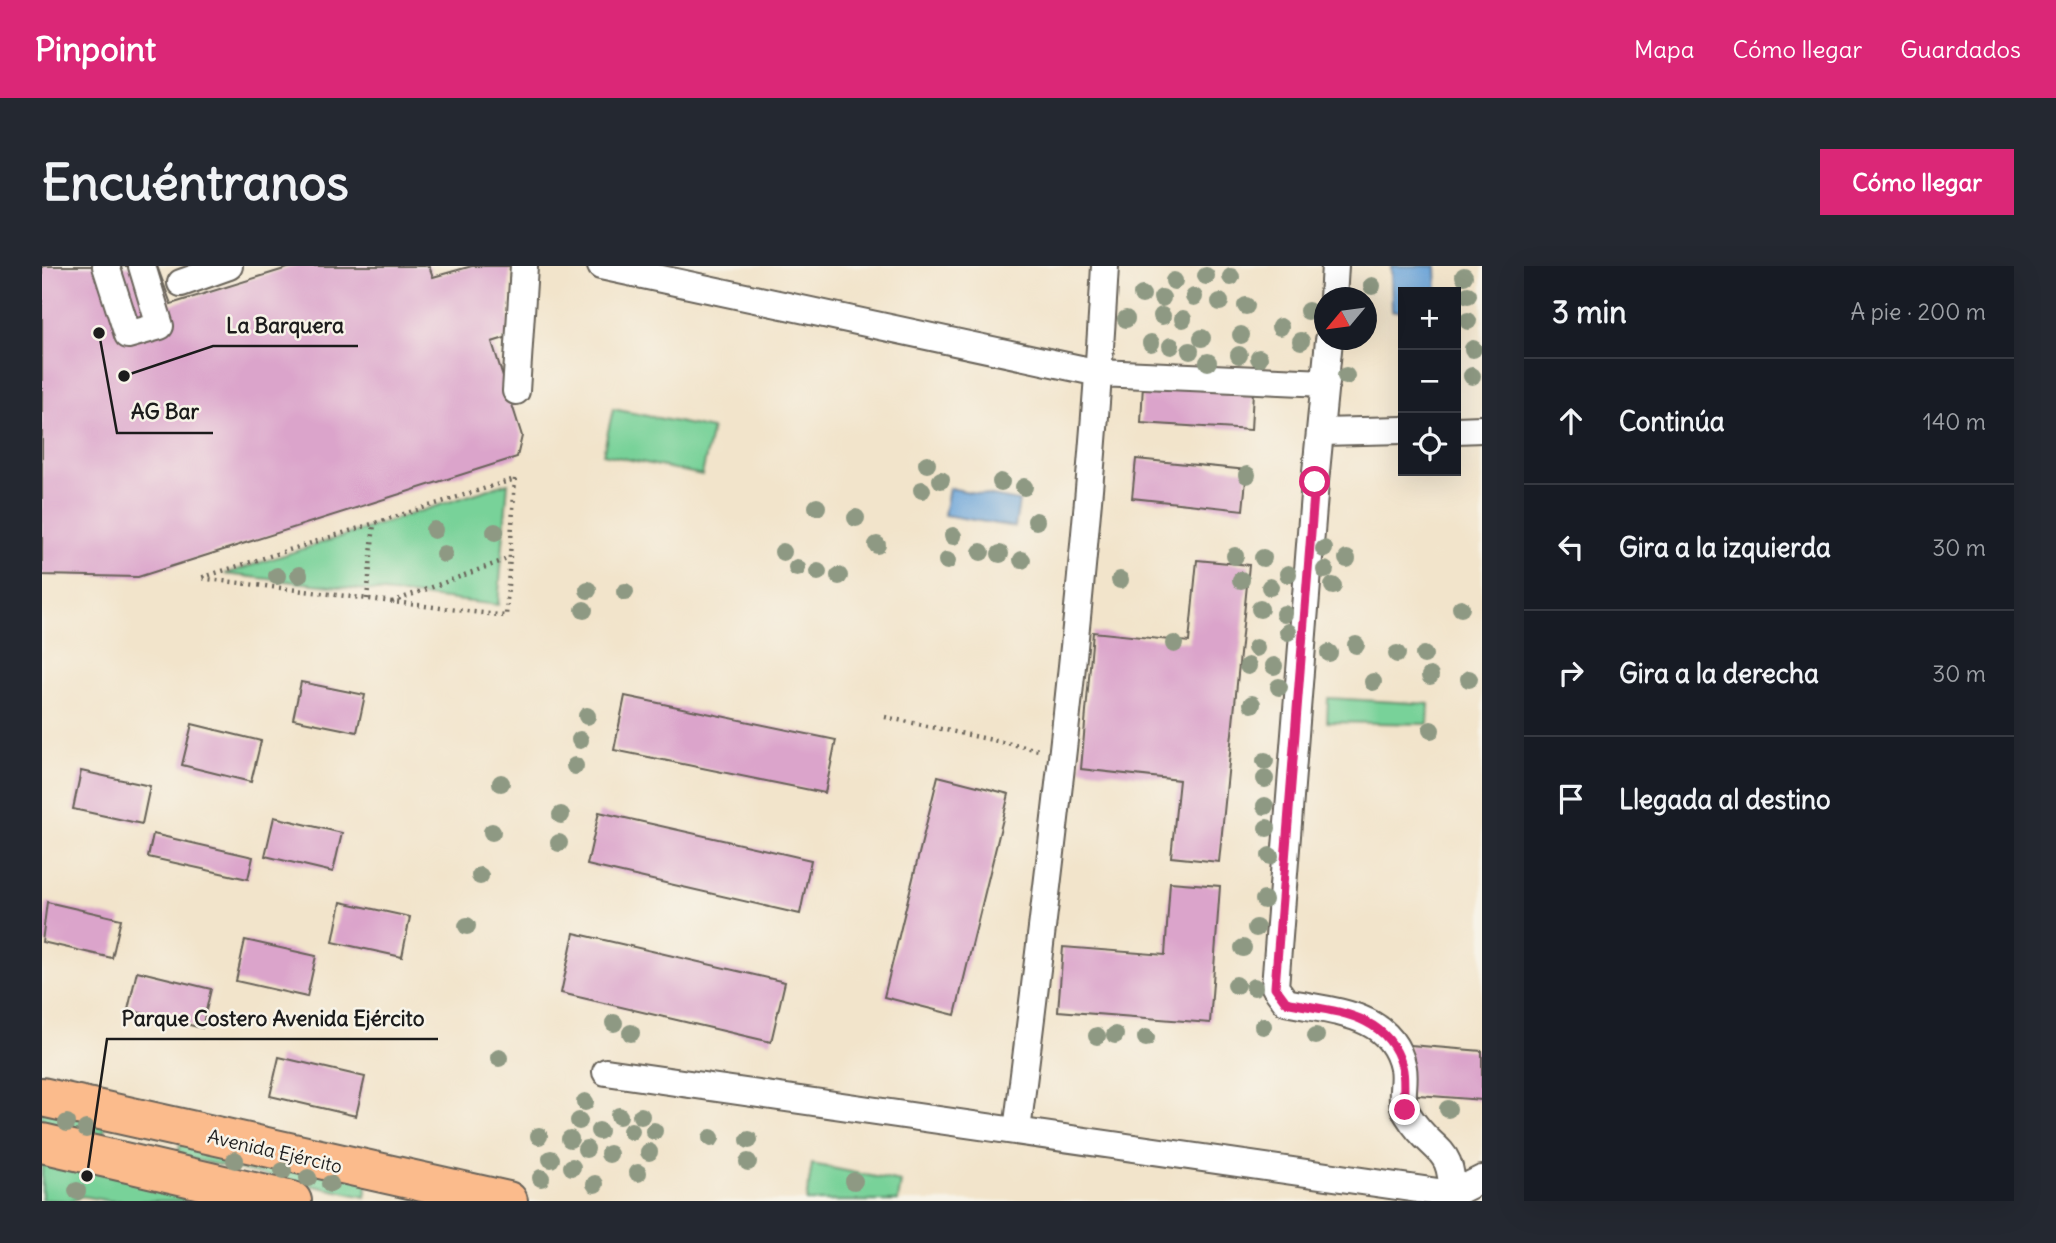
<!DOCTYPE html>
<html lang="es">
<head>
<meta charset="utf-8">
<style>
  :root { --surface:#171b24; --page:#242831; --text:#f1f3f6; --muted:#9ea1a6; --line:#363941; --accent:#db2777 }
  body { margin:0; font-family:Delius,sans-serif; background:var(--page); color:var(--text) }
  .controls { position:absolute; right:21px; top:21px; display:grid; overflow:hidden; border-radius:0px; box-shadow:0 7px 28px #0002 }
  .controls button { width:63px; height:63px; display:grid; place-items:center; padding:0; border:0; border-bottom:2px solid var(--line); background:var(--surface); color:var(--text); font:35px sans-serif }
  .compass { position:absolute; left:1272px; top:21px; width:63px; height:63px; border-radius:50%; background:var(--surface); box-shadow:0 7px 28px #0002; rotate:241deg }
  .stop { position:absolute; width:21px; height:21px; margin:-16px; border:5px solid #db2777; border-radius:50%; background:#fff }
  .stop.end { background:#db2777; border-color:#fff; box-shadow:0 2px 7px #0008 }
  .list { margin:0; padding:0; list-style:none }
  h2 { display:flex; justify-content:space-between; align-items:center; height:91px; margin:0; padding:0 28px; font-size:30px }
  h2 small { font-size:23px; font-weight:400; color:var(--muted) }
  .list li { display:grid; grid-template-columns:46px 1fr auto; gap:21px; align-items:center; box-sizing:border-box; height:126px; padding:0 28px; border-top:2px solid var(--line) }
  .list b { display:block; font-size:26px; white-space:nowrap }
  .list em { font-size:23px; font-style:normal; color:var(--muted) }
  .icon { flex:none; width:38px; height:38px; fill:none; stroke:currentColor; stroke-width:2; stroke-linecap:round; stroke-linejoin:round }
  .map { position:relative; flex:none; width:1440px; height:935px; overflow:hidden; border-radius:0px }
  header { display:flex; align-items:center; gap:42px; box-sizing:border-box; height:98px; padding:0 35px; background:var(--accent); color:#fff }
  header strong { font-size:33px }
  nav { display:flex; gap:38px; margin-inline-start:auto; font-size:24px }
  .intro { display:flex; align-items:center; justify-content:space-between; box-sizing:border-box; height:168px; padding:0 42px }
  h1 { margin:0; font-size:49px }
  .button { padding:18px 32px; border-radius:0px; background:var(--accent); color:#fff; font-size:24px; font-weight:700 }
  main { display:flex; gap:42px; padding:0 42px }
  aside { flex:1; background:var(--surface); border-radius:0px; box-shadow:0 7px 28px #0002 }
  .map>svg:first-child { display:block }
  .green { fill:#78d299; stroke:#4a775a; stroke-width:2 }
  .water { fill:#69a3d8; stroke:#42607a; stroke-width:2 }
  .building { fill:#dba4cb }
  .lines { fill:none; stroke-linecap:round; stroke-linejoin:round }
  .minor-casing { stroke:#676259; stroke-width:30 }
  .highway-casing { stroke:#676259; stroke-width:42 }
  .path { stroke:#676259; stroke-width:4.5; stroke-dasharray:2 5; stroke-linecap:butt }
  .minor { stroke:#fff; stroke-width:26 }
  .highway { stroke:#fbbb8c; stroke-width:38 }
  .tree { fill:#8e9983 }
  .route { stroke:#db2777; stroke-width:9 }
  .labels { text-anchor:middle; stroke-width:5; stroke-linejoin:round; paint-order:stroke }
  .street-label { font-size:19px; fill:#1c1c1c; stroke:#f7f3e8 }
  .leader { fill:none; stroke:#1c1c1c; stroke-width:2.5 }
  .callout-dot { fill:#1c1c1c; stroke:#f7f3e8; stroke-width:2.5 }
  .callout-label { font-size:21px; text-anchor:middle; font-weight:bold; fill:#1c1c1c; stroke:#f7f3e8; stroke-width:5; stroke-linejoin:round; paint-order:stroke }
</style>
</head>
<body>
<header>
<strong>Pinpoint</strong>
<nav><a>Mapa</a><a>Cómo llegar</a><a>Guardados</a></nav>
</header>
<div class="intro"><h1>Encuéntranos</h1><a class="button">Cómo llegar</a></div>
<main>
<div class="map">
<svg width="1440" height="935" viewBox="0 0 1440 935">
  <rect width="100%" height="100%" fill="#f7f3e8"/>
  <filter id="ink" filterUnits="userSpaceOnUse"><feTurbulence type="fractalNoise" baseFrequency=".0143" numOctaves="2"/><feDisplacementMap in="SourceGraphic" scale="14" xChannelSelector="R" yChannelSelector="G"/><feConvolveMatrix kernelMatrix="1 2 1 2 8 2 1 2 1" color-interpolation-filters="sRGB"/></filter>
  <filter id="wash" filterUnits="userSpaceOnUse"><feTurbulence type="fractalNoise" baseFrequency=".00686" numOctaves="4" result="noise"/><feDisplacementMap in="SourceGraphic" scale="28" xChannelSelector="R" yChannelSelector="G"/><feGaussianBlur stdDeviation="1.57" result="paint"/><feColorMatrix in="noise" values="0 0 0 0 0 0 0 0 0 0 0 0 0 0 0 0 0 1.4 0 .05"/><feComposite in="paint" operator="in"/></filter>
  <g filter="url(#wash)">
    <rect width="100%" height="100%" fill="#f2e4cb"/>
    <path class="green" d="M571,143L670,163L660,209L561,188Z
      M466,217L456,339L183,308Z
      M1286,432L1387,438L1386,458L1285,456Z
      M0,844L64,858L59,876L0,863Z
      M139,875L326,916L323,931L135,890Z
      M0,890L201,935H68L39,930L29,935L0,934Z
      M770,898L859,916L856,935H764Z"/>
    <path class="water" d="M1349,0H1394L1395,26H1361V45H1350Z
      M907,222L977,235L973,261L902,249Z"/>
    <g id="blocks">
      <path class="building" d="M0,0H115L129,38L252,0H387L391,11L430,0H468L466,71L450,76L480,170L475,191L96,311L0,309Z
        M1101,118L1211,125L1209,164L1099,157Z
        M1094,193L1205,204L1201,244L1090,232Z
        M1155,294L1207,299L1177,596L1129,591L1137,514L1039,503L1051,366L1147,376Z
        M259,416L323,429L315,466L251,453Z
        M583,430L794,474L783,527L572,484Z
        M150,458L219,475L209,516L140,499Z
        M39,505L108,520L100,558L31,543Z
        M896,510L967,528L913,749L842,731Z
        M557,546L769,594L758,648L545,599Z
        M232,551L300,567L291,606L223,590Z
        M111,568L211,591L206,613L106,591Z
        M1128,616L1178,620L1168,757L1016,745L1021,681L1123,689Z
        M5,636L79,653L70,692L0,676Z
        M299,636L368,651L360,691L291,676Z
        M532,667L743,716L729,776L519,727Z
        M203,674L274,690L265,731L194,715Z
        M95,705L169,723L160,762L86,744Z
        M1368,779L1440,785V834L1364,828Z
        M237,791L323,811L314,850L228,830Z"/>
    </g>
  </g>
  <g filter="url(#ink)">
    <use href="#blocks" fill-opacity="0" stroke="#676259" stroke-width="2"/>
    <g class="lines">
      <defs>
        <path id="minor" d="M64,0L86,69L118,60L100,0
          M559,0L1057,107L1284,117
          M139,17L187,0
          M1291,32L1293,0
          M1287,74L1273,216L1233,721L1244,736C1288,746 1349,745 1361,802C1364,817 1356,835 1366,849C1391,890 1412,876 1410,935
          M474,125L482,0
          M1414,164L1440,163
          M1279,166L1361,164
          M564,806L1410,928L1440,913
          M975,865C1011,577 1047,290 1063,0"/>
        <path id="highway" d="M0,831L466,935
          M0,877L250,935"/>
      </defs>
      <use href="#minor" class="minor-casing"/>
      <use href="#highway" class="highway-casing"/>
      <path class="path" d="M473,213L464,350L158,312Z
        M325,333L332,257
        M350,336L468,292
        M843,451L997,484"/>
      <use href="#minor" class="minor"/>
      <use href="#highway" class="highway"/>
    </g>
    <g class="tree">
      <circle cx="1164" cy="10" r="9"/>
      <circle cx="1422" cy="10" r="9"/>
      <circle cx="1189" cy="11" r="9"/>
      <circle cx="1132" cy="15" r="9"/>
      <circle cx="1330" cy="20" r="9"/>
      <circle cx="1100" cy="29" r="9"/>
      <circle cx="1426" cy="29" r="9"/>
      <circle cx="1152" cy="31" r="9"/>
      <circle cx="1120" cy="32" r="9"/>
      <circle cx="1178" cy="36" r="9"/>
      <circle cx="1204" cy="40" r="9"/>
      <circle cx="1266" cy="45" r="9"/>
      <circle cx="1120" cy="50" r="9"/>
      <circle cx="1084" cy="53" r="9"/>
      <circle cx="1141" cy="53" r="9"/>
      <circle cx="1426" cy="55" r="9"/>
      <circle cx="1238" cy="61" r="9"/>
      <circle cx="1199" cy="69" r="9"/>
      <circle cx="1160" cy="72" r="9"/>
      <circle cx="1259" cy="75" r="9"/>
      <circle cx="1109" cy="77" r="9"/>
      <circle cx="1129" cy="80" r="9"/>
      <circle cx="1431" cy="83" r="9"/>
      <circle cx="1148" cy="85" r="9"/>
      <circle cx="1197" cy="89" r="9"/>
      <circle cx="1217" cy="92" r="9"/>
      <circle cx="1166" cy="96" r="9"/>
      <circle cx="1304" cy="110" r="9"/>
      <circle cx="1430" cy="110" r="9"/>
      <circle cx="885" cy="198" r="9"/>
      <circle cx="1205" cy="209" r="9"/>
      <circle cx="899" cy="214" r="9"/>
      <circle cx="959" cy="216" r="9"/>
      <circle cx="982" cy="221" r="9"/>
      <circle cx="880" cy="224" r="9"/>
      <circle cx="775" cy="241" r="9"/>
      <circle cx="814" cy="252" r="9"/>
      <circle cx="994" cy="255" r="9"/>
      <circle cx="392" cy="264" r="9"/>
      <circle cx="453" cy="266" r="9"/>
      <circle cx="911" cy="270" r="9"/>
      <circle cx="835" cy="279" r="9"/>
      <circle cx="1282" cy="283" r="9"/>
      <circle cx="741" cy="286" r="9"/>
      <circle cx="939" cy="286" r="9"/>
      <circle cx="402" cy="288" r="9"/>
      <circle cx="958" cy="288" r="9"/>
      <circle cx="1193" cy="290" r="9"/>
      <circle cx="1221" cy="292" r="9"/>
      <circle cx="1305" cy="293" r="9"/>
      <circle cx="980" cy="294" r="9"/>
      <circle cx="905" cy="295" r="9"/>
      <circle cx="755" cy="302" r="9"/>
      <circle cx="1283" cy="304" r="9"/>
      <circle cx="776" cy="306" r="9"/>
      <circle cx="1246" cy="308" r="9"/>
      <circle cx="257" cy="309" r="9"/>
      <circle cx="235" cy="310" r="9"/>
      <circle cx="797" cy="310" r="9"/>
      <circle cx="1078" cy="314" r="9"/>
      <circle cx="1199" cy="314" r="9"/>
      <circle cx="1291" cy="320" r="9"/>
      <circle cx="1228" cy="321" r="9"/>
      <circle cx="546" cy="324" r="9"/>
      <circle cx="583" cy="326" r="9"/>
      <circle cx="1419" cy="342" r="9"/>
      <circle cx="1218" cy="343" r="9"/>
      <circle cx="542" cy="344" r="9"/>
      <circle cx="1242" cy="348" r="9"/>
      <circle cx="1246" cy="366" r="9"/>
      <circle cx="1132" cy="378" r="9"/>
      <circle cx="1314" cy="379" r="9"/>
      <circle cx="1214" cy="382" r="9"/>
      <circle cx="1287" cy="387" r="9"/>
      <circle cx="1355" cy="388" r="9"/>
      <circle cx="1382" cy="389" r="9"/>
      <circle cx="1206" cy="400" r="9"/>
      <circle cx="1232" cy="400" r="9"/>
      <circle cx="1388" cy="410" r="9"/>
      <circle cx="1427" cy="413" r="9"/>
      <circle cx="1331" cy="416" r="9"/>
      <circle cx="1237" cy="421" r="9"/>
      <circle cx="1210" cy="438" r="9"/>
      <circle cx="545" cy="450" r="9"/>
      <circle cx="1389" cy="464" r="9"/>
      <circle cx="538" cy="474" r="9"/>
      <circle cx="1223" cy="495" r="9"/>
      <circle cx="533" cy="500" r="9"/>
      <circle cx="1223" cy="513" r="9"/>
      <circle cx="459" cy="517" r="9"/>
      <circle cx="1223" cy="540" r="9"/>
      <circle cx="519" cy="549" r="9"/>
      <circle cx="1225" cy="562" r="9"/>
      <circle cx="450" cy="566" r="9"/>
      <circle cx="517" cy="577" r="9"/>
      <circle cx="1228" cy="590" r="9"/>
      <circle cx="438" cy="610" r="9"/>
      <circle cx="1222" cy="634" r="9"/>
      <circle cx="425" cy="660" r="9"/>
      <circle cx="1214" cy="662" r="9"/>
      <circle cx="1201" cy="682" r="9"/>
      <circle cx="1194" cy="719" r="9"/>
      <circle cx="1212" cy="721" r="9"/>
      <circle cx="572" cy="757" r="9"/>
      <circle cx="1221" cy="760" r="9"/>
      <circle cx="589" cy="767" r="9"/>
      <circle cx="1073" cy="769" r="9"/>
      <circle cx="1055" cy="770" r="9"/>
      <circle cx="1274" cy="770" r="9"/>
      <circle cx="1104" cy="772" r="9"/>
      <circle cx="457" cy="792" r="9"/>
      <circle cx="543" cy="836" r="9"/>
      <circle cx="1406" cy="843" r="9"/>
      <circle cx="577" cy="850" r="9"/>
      <circle cx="599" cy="850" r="9"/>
      <circle cx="537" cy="855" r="9"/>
      <circle cx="25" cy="857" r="9"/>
      <circle cx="44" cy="863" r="9"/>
      <circle cx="557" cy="865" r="9"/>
      <circle cx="589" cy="865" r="9"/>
      <circle cx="612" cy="865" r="9"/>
      <circle cx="497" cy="870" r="9"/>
      <circle cx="669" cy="872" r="9"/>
      <circle cx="528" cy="873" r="9"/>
      <circle cx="707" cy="874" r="9"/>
      <circle cx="544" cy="883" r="9"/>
      <circle cx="607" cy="886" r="9"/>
      <circle cx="567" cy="888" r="9"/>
      <circle cx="509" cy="893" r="9"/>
      <circle cx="193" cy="894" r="9"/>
      <circle cx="706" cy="896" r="9"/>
      <circle cx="530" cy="901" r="9"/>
      <circle cx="241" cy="905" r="9"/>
      <circle cx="596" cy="907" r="9"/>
      <circle cx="266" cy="912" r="9"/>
      <circle cx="499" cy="912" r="9"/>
      <circle cx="812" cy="915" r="9"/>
      <circle cx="288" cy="918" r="9"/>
      <circle cx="553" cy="918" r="9"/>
      <circle cx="35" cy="925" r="9"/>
    </g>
  </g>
  <g class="lines" filter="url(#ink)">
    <path class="route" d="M1273,216L1233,721L1244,736C1289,746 1345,745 1360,800C1364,814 1360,829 1363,844"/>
  </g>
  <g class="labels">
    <g class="street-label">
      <text transform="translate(233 885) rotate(13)" y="7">Avenida Ejército</text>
    </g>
  </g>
  <path class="leader" d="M82 110L171 80H316M57 67L75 167H171M45 910L65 773H396"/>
  <g class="callout-dot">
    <circle cx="82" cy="110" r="7"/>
    <circle cx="57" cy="67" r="7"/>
    <circle cx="45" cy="910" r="7"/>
  </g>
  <g class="callout-label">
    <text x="243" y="67">La Barquera</text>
    <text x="123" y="153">AG Bar</text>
    <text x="231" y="760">Parque Costero Avenida Ejército</text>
  </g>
</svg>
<div class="controls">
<button>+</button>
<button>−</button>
<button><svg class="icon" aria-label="locate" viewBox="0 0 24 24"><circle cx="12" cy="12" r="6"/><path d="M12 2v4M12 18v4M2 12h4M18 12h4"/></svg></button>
</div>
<svg class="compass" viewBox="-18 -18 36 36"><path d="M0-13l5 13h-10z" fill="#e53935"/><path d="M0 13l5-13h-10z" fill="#9ea1a6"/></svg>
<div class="stop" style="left:1273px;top:216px"></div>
<div class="stop end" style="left:1363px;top:844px"></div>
</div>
<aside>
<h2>3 min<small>A pie · 200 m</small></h2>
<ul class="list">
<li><svg class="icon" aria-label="ahead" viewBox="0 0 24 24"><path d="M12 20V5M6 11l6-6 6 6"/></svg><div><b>Continúa</b></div><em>140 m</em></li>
<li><svg class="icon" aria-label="left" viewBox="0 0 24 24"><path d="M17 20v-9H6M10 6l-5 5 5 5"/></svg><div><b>Gira a la izquierda</b></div><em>30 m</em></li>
<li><svg class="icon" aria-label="right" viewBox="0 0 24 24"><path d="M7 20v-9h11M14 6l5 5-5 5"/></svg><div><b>Gira a la derecha</b></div><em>30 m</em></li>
<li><svg class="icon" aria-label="arrive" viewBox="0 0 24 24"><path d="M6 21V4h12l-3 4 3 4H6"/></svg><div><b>Llegada al destino</b></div></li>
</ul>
</aside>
</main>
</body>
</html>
